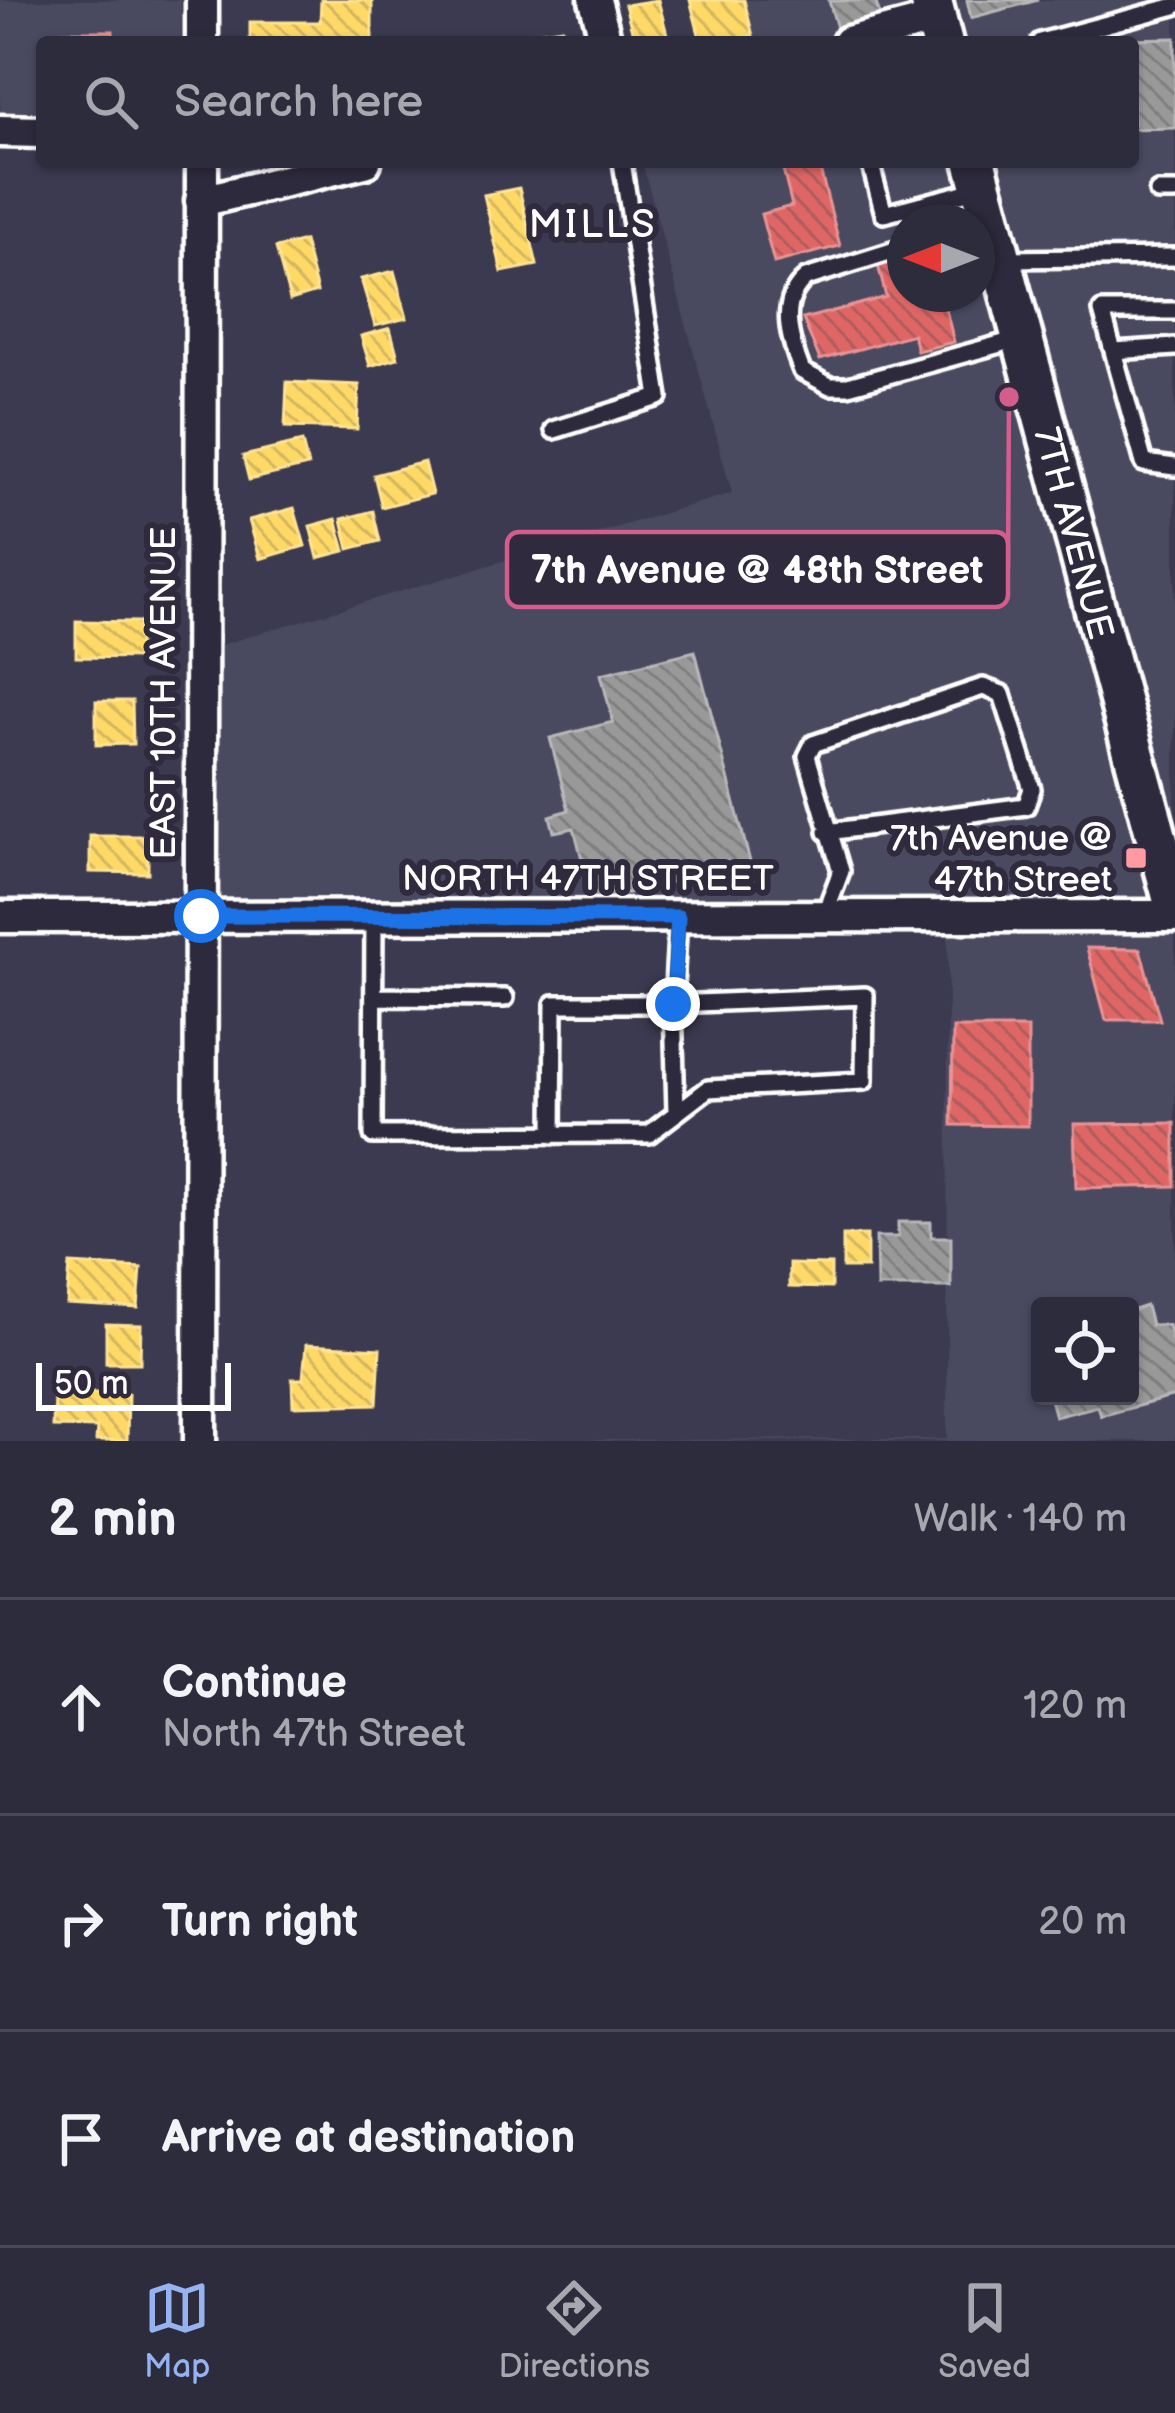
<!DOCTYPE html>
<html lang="en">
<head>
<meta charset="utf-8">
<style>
  :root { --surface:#2d2c3c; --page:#393847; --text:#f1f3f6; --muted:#a7a7af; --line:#484856; --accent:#95b2f1 }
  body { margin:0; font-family:"Balsamiq Sans",sans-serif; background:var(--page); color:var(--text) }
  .controls { position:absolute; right:36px; bottom:36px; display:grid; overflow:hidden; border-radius:12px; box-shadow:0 3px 9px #0004 }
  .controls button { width:108px; height:108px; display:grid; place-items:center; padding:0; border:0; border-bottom:3px solid var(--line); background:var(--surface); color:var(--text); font:60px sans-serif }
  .compass { position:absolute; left:887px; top:204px; width:108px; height:108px; border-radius:50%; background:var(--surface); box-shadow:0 3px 9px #0004; rotate:270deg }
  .scale { position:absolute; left:36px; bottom:30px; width:195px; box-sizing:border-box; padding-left:12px; border:6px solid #fff; border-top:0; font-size:33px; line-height:42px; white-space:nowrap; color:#fff; -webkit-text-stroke:9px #2f2a3d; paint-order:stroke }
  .stop { position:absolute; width:36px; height:36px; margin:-27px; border:9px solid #1a73e8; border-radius:50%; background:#fff }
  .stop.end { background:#1a73e8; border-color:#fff; box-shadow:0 3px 12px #0008 }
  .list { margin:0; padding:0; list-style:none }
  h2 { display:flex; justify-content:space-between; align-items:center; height:156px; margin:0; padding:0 48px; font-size:51px }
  h2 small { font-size:39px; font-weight:400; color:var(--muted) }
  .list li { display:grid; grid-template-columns:78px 1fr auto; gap:36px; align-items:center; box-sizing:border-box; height:216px; padding:0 48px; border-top:3px solid var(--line) }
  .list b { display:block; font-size:45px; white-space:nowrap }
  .list p { margin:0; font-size:39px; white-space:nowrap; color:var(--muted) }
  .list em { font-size:39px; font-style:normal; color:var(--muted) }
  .icon { flex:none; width:66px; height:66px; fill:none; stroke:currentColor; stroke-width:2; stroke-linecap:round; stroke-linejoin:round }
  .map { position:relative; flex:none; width:1175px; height:1441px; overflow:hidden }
  .search { position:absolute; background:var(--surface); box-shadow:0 3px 9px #0004; left:36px; right:36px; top:36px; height:132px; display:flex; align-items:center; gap:30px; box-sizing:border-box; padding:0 42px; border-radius:12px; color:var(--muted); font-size:45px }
  .sheet { height:804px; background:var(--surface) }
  nav { display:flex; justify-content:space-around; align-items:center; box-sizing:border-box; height:168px; border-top:3px solid var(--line); background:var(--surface); font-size:33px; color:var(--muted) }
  nav a { display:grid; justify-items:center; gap:6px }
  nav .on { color:var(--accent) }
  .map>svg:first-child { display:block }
  .built { fill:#494960; fill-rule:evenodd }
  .homes { fill:url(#homes-back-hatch); stroke:#ffe494; stroke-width:3 }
  .shops { fill:url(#shops-back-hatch); stroke:#e99494; stroke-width:3 }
  .industry { fill:url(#industry-back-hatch); stroke:#b8b8b8; stroke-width:3 }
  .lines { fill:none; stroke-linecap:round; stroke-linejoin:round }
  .service-casing { stroke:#fff; stroke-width:24 }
  .minor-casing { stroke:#fff; stroke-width:39 }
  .tertiary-casing { stroke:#fff; stroke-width:48 }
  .service { stroke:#2f2a3d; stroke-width:15 }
  .minor { stroke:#2f2a3d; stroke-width:30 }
  .tertiary { stroke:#2f2a3d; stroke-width:39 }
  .route { stroke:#1a73e8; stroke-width:15 }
  .poi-dot { fill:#ff9aa2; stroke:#2f2a3d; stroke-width:4.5 }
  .labels { text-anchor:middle; stroke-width:12; stroke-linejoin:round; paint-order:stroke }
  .street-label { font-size:36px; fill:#fff; stroke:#2f2a3d }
  .poi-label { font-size:36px; fill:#fff; stroke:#2f2a3d; text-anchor:end }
  .neighbourhood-label { font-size:39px; letter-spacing:3px; fill:#fff; stroke:#2f2a3d }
  .leader { fill:none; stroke:#d45d8c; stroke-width:4.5 }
  .callout-dot { fill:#d45d8c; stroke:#2f2a3d; stroke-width:4.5 }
  .callout { fill:#2f2a3d; stroke:#d45d8c; stroke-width:4.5 }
  .callout-label { font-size:39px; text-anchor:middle; font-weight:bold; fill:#fff }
</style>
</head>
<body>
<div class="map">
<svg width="1175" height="1441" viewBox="0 0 1175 1441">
  <defs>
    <pattern id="homes-back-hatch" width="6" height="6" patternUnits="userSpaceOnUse" patternTransform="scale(3)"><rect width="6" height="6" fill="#ffd966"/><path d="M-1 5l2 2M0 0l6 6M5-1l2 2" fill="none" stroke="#d2b660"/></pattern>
    <pattern id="shops-back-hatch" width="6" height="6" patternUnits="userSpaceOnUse" patternTransform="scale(3)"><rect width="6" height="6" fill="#e06666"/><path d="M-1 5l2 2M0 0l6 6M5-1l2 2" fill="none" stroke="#ac5d5d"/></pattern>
    <pattern id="industry-back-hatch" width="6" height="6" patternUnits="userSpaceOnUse" patternTransform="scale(3)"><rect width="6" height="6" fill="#999"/><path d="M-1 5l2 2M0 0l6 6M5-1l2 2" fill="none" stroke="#7e7e7e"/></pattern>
  </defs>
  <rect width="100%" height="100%" fill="#3c3a50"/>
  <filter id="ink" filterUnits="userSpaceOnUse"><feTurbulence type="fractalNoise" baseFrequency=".00833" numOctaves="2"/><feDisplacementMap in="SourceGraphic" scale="24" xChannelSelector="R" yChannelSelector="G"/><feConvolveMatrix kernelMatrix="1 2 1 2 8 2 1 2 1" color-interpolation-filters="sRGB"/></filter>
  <g filter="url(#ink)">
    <path class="built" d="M0,0H181V42H42V127H0Z
      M745,0H921L925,16L823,42H755Z
      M937,0H1175V897L979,162H1133V42H948Z
      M642,162H967L1169,916L196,909L200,651L732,493ZM905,222H977V294H905Z
      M1175,921V1441H212L947,1439L948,922ZM1040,1306H1130V1396H1040Z"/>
    <path class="homes" d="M321,0H372V42H250V22H320Z
      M658,0L669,42H635L625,5Z
      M690,0H744L753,36L701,42Z
      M562,28L564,42H517L516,35Z
      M519,188L537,265L502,272L484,195Z
      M304,241L317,292L290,300L276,248Z
      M394,271L407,318L375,326L361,279Z
      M390,328L398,358L370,366L361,336Z
      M287,382L359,385L357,429L285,427Z
      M302,442L308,466L249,480L243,456Z
      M424,462L432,494L382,507L374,475Z
      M294,508L305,546L260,559L249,520Z
      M373,511L380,541L349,549L342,519Z
      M336,519L345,551L318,558L310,526Z
      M76,621L139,622V658L76,657Z
      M96,701H132L133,744L96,745Z
      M90,836H148V873L90,872Z
      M843,1235H867V1268H843Z
      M70,1264L141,1268L138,1308L67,1304Z
      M789,1264L831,1265V1288L789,1287Z
      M106,1324L141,1325L140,1363H106Z
      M306,1345L380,1349L377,1404L293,1406L292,1379H303Z
      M54,1392L128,1394L127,1441H96L97,1428L53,1427Z"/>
    <path class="shops" d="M62,31H113V42H62Z
      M781,162H818L840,246L774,263L761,214L792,206Z
      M905,254V294H942L954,342L917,351L913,334L820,360L803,319L886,297L877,261Z
      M1087,948L1140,949L1160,1020H1106Z
      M953,1028H1028V1126L952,1125Z
      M1175,1123V1186L1076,1188L1074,1124Z"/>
    <path class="industry" d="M875,0L882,22L839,35L829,1Z
      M967,0H1038L971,18Z
      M1175,38V128L1133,129V42L1128,39Z
      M695,651L750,862L593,902L574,828L554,832L550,816L569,810L550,738L613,722L601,674Z
      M898,1222H931V1237H951V1287H877L876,1237H898Z
      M1146,1306L1151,1325H1168L1175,1352V1396L1101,1416L1098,1406L1055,1417L1049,1396H1130V1311Z"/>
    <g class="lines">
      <defs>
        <path id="service" d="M1040,42L1175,6
          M870,162L884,214L979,189
          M1158,192H1175
          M905,247L806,278C777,302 790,341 802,371L830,386H848L1022,338
          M1004,259L1175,257
          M1175,311H1102L1144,463L1175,467
          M1114,351L1175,347
          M554,430L659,397L622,162
          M374,916L373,1135L649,1134L708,1089L864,1081L865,996L673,1004L676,1112
          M824,916L841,871L807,756L813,744L983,687L1002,694L1032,789L1026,806L827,832
          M374,997L505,998
          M553,1135L554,1004H673L678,917"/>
        <path id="minor" d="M595,0L606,42
          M202,42V0
          M848,42L936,19
          M0,131L42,132
          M201,201L365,162
          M0,917L1175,916
          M200,1441L202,162"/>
        <g id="tertiary">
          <path d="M931,0L942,42"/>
          <path id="s1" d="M975,162L1175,906"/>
        </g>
      </defs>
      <use href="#service" class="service-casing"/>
      <use href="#minor" class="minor-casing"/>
      <use href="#tertiary" class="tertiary-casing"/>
      <use href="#service" class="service"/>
      <use href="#minor" class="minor"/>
      <use href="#tertiary" class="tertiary"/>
    </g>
  </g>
  <g class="lines" filter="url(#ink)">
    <path class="route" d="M201,916L678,917L673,1004"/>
  </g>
  <rect class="poi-dot" x="1124" y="846" width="24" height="24" rx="6"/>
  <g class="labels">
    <g class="street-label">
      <text dy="13" stroke="none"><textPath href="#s1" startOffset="384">7TH AVENUE</textPath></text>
      <text transform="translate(162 693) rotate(-90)" y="13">EAST 10TH AVENUE</text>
      <text x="588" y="890">NORTH 47TH STREET</text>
    </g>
    <g class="poi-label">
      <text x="1112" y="850">7th Avenue @<tspan x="1112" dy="41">47th Street</tspan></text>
    </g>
    <g class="neighbourhood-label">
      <text x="593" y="237">MILLS</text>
    </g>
  </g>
  <path class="leader" d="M1009 397L1008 569"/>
  <circle class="callout-dot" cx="1009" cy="397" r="12"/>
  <rect class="callout" x="507" y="532" width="501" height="75" rx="12"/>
  <g class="callout-label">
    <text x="757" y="583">7th Avenue @ 48th Street</text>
  </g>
</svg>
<div class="controls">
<button><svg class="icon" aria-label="locate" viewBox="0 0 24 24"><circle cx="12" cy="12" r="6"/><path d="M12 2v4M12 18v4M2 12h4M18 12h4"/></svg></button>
</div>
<svg class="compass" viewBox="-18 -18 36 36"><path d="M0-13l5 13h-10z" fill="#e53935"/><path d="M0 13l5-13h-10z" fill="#a7a7af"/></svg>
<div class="scale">50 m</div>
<div class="stop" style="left:201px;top:916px"></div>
<div class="stop end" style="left:673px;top:1004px"></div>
<div class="search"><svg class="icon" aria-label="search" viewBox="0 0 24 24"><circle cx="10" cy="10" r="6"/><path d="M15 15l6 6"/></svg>Search here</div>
</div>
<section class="sheet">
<h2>2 min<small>Walk · 140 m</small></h2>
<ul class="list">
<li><svg class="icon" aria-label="ahead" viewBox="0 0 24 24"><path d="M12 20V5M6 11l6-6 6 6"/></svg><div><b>Continue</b><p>North 47th Street</p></div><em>120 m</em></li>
<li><svg class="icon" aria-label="right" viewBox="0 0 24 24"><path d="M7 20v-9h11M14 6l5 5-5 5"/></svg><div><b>Turn right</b></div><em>20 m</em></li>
<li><svg class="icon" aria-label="arrive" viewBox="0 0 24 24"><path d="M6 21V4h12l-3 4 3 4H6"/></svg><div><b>Arrive at destination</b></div></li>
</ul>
</section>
<nav>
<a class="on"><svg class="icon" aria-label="map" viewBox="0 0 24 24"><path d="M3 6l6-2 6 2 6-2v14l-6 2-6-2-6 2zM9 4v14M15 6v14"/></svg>Map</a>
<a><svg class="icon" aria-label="directions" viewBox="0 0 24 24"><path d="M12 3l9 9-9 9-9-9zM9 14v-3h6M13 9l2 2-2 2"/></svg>Directions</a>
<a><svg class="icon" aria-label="saved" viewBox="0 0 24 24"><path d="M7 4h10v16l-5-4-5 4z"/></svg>Saved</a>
</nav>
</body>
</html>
